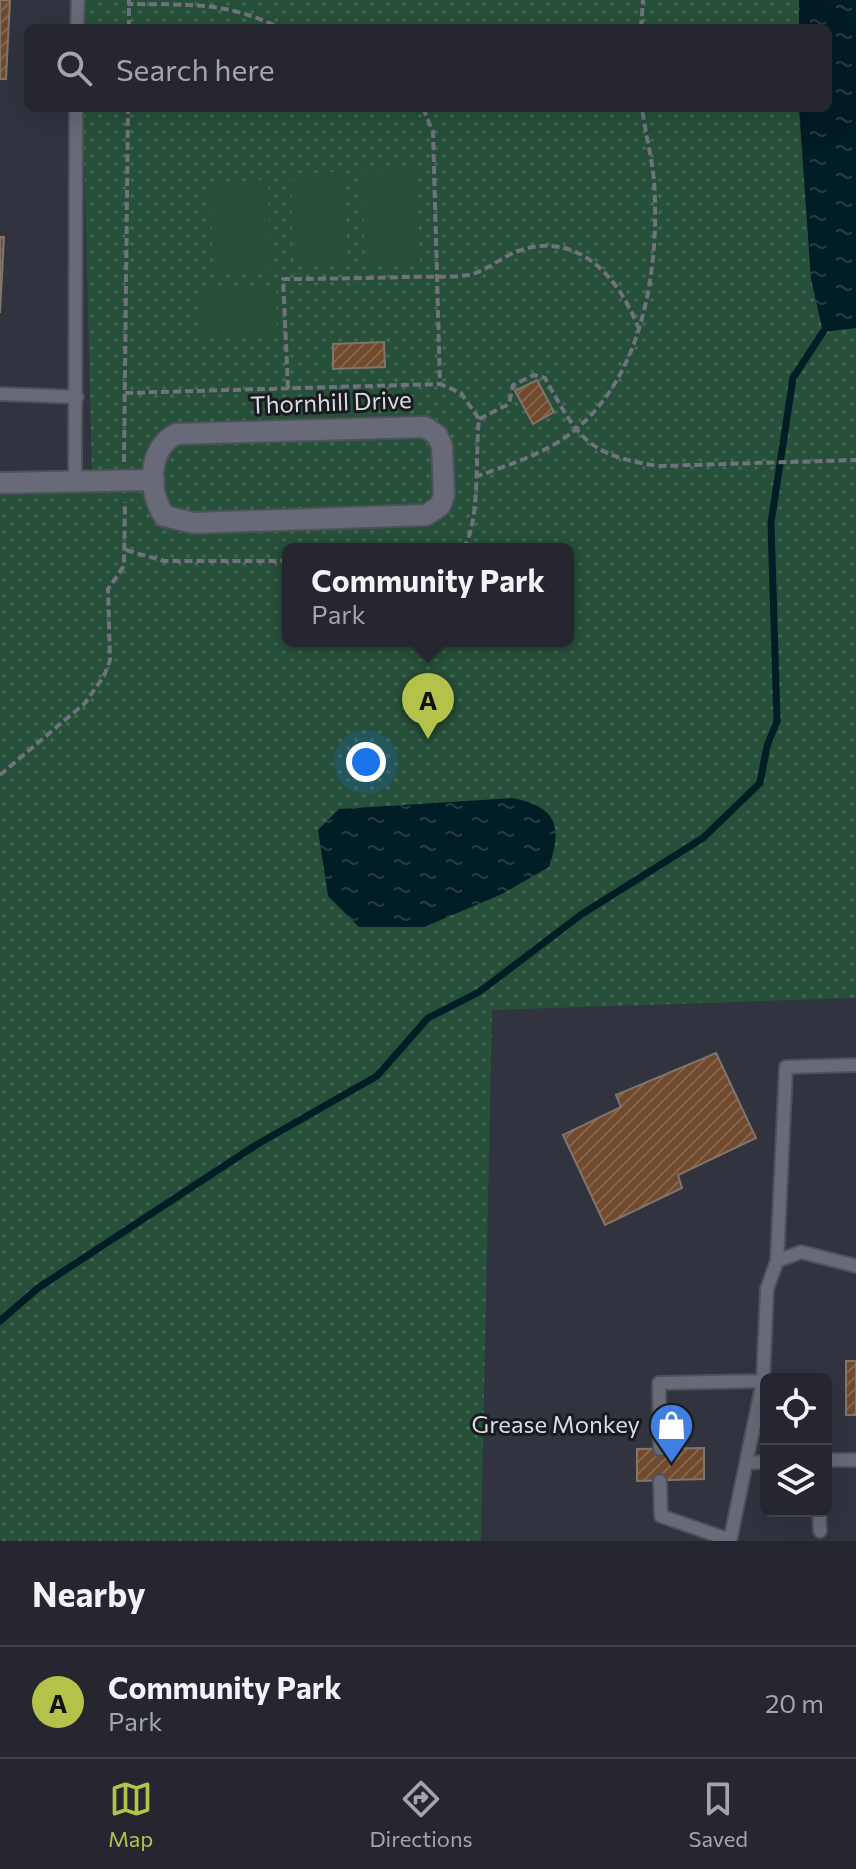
<!DOCTYPE html>
<html lang="en">
<head>
<meta charset="utf-8">
<style>
  :root { --surface:#25262f; --page:#2d2e37; --text:#f1f3f6; --muted:#a3a5aa; --line:#42434b; --accent:#b5c24a }
  body { margin:0; font-family:Commissioner,sans-serif; background:var(--page); color:var(--text) }
  .controls { position:absolute; right:24px; bottom:24px; display:grid; overflow:hidden; border-radius:12px; box-shadow:0 8px 32px #0002 }
  .controls button { width:72px; height:72px; display:grid; place-items:center; padding:0; border:0; border-bottom:2px solid var(--line); background:var(--surface); color:var(--text); font:40px sans-serif }
  .you { position:absolute; left:366px; top:762px; width:28px; height:28px; margin:-20px; border:6px solid #fff; border-radius:50%; background:#1a73e8; box-shadow:0 0 0 12px #1a73e833 }
  .badge { display:grid; place-items:center; width:52px; height:52px; border-radius:50%; background:var(--accent); color:#111; font-size:26px; font-weight:700 }
  .pin { position:absolute; translate:-50% -66px; filter:drop-shadow(0 2px 4px #0008) }
  .pin::after { content:''; position:absolute; top:42px; width:28px; height:24px; background:inherit; clip-path:polygon(0 0,100% 0,50% 100%) }
  .popup { position:absolute; left:282px; top:543px; width:292px; height:104px; box-sizing:border-box; display:grid; place-content:center; border-radius:12px; background:var(--surface); filter:drop-shadow(0 2px 6px #0005); font-size:26px; white-space:nowrap; color:var(--muted) }
  .popup b { font-size:30px; color:var(--text) }
  .popup::after { content:''; position:absolute; left:50%; top:100%; margin-left:-16px; border:16px solid transparent; border-top-color:var(--surface) }
  .list { margin:0; padding:0; list-style:none }
  h2 { display:flex; justify-content:space-between; align-items:center; height:104px; margin:0; padding:0 32px; font-size:34px }
  h2 small { font-size:26px; font-weight:400; color:var(--muted) }
  .list li { display:grid; grid-template-columns:52px 1fr auto; gap:24px; align-items:center; box-sizing:border-box; height:112px; padding:0 32px; border-top:2px solid var(--line) }
  .list b { display:block; font-size:30px; white-space:nowrap }
  .list p { margin:0; font-size:26px; white-space:nowrap; color:var(--muted) }
  .list em { font-size:26px; font-style:normal; color:var(--muted) }
  .icon { flex:none; width:44px; height:44px; fill:none; stroke:currentColor; stroke-width:2; stroke-linecap:round; stroke-linejoin:round }
  .map { position:relative; flex:none; width:856px; height:1541px; overflow:hidden }
  .search { position:absolute; background:var(--surface); box-shadow:0 8px 32px #0002; left:24px; right:24px; top:24px; height:88px; display:flex; align-items:center; gap:20px; box-sizing:border-box; padding:0 28px; border-radius:12px; color:var(--muted); font-size:30px }
  .sheet { height:216px; background:var(--surface) }
  nav { display:flex; justify-content:space-around; align-items:center; box-sizing:border-box; height:112px; border-top:2px solid var(--line); background:var(--surface); font-size:22px; color:var(--muted) }
  nav a { display:grid; justify-items:center; gap:4px }
  nav .on { color:var(--accent) }
  .map>svg:first-child { display:block }
  .grass { fill:url(#grass-dots); fill-rule:evenodd }
  .garden { fill:#26503a }
  .water { fill:url(#water-ripples) }
  .lines { fill:none; stroke-linecap:round; stroke-linejoin:round }
  .stream { stroke:#001c24; stroke-width:7 }
  .building { fill:url(#building-hatch); stroke:#81746b; stroke-width:2 }
  .lane-casing { stroke:#4f515a; stroke-width:16 }
  .street-casing { stroke:#4f515a; stroke-width:24 }
  .path { stroke:#70727c; stroke-width:4; stroke-dasharray:8 4; stroke-linecap:butt }
  .lane { stroke:#686a77; stroke-width:12 }
  .street { stroke:#686a77; stroke-width:20 }
  .labels { text-anchor:middle; stroke-width:6; stroke-linejoin:round; paint-order:stroke }
  .street-label { font-size:24px; fill:#dadce3; stroke:#1a1b20 }
  .poi-label { font-size:24px; fill:#dadce3; stroke:#1a1b20; text-anchor:end }
</style>
</head>
<body>
<div class="map">
<svg width="856" height="1541" viewBox="0 0 856 1541">
  <defs>
    <pattern id="grass-dots" width="8" height="8" patternUnits="userSpaceOnUse" patternTransform="scale(2)"><rect width="8" height="8" fill="#26503a"/><path d="M2 2h.1M6 6h.1" fill="none" stroke="#456956" stroke-width="1.8" stroke-linecap="round"/></pattern>
    <pattern id="water-ripples" width="26" height="14" patternUnits="userSpaceOnUse" patternTransform="scale(2)"><rect width="26" height="14" fill="#001c24"/><path d="M2 4q2-2 4 0t4 0M15 11q2-2 4 0t4 0" fill="none" stroke="#253c44"/></pattern>
    <pattern id="building-hatch" width="6" height="6" patternUnits="userSpaceOnUse" patternTransform="scale(2)"><rect width="6" height="6" fill="#714a2d"/><path d="M-1 1l2-2M0 6l6-6M5 7l2-2" fill="none" stroke="#85644b"/></pattern>
  </defs>
  <rect width="100%" height="100%" fill="#31333f"/>
  <path class="grass" d="M81,0H856V998L492,1010L481,1541H0V481L92,478L83,108H828V28H81ZM288,549H568V641H288Z"/>
  <path class="garden" d="M417,170L420,262L365,263L362,171Z
    M345,172L348,263L293,265L291,173Z
    M268,180L270,269L213,271L210,182Z
    M276,288L277,334L199,335L198,289Z"/>
  <path class="water" d="M799,0H856V328L823,332L811,279L799,108H828V28H799Z
    M512,798C556,807 563,824 549,867L502,894L424,927H359L328,896L318,830L339,809Z"/>
  <g class="lines">
    <path class="stream" d="M0,1321L38,1288L256,1145L377,1076L428,1018L479,992L582,914L703,838L760,783L767,746L777,721L771,523L793,378L823,332"/>
  </g>
  <path class="building" d="M0,0H10L6,79H0Z
    M0,237H4L0,313Z
    M384,342L385,367L333,369V344Z
    M537,380L554,412L533,424L515,391Z
    M716,1053L756,1138L678,1175L682,1188L605,1225L563,1135L621,1107L616,1095Z
    M846,1361H856V1415H846Z
    M704,1448V1479L637,1481V1449Z"/>
  <g class="lines">
    <defs>
      <path id="lane" d="M77,28L78,0
        M0,394L77,397
        M75,482L76,108
        M777,1261L786,1067L856,1065
        M660,1449L659,1383L763,1381
        M826,1460H856
        M746,1463L766,1462
        M660,1481L661,1516L730,1540
        M819,1511L820,1531
        M730,1541L763,1381L767,1289L777,1261L801,1252L856,1266"/>
      <path id="street" d="M425,427L437,435L442,446L444,495L440,506L426,515L194,523L164,516C148,490 147,450 176,434Z
        M0,483L154,480"/>
    </defs>
    <use href="#lane" class="lane-casing"/>
    <use href="#street" class="street-casing"/>
    <path class="path" d="M129,0V4C187,5 226,1 280,28
      M129,28V4
      M641,28L643,0
      M423,108L433,132L440,384L461,393L479,419C475,451 481,528 462,549
      M288,388L283,279C324,279 365,278 407,277C427,276 449,278 468,275C486,272 501,257 518,251C577,230 618,276 638,327
      M125,393L440,384
      M479,419L509,404L513,385L534,375L545,378C578,438 588,456 659,466L856,460
      M124,462L128,108
      M475,477C508,465 548,453 575,430C644,374 660,265 654,181C652,157 645,132 642,108
      M126,550L164,561H288
      M0,775L85,703L104,676L110,660L108,589L124,566L125,502"/>
    <use href="#lane" class="lane"/>
    <use href="#street" class="street"/>
  </g>
  <defs>
    <symbol id="shop-pin" viewBox="-11 -11 22 30"><path d="M0 17L-7.5 6A9.5 9.5 0 1 1 7.5 6Z" fill="#3f7fe0" stroke="#1a1b20"/><path d="M-5-2.5h2.3a2.7 3.5 0 0 1 5.4 0H5L5.5 6h-11ZM-1.5-2.5h3a1.5 2.3 0 0 0-3 0Z" fill="#fff"/></symbol>
  </defs>
  <g fill-rule="evenodd">
    <use href="#shop-pin" x="646" y="1400" width="51" height="69"/>
  </g>
  <g class="labels">
    <g class="street-label">
      <text transform="translate(331 403) rotate(-2)" y="8">Thornhill Drive</text>
    </g>
    <g class="poi-label">
      <text x="640" y="1433">Grease Monkey</text>
    </g>
  </g>
</svg>
<div class="controls">
<button><svg class="icon" aria-label="locate" viewBox="0 0 24 24"><circle cx="12" cy="12" r="6"/><path d="M12 2v4M12 18v4M2 12h4M18 12h4"/></svg></button>
<button><svg class="icon" aria-label="layers" viewBox="0 0 24 24"><path d="M12 4l9 5-9 5-9-5zM3 14l9 5 9-5"/></svg></button>
</div>
<div class="you"></div>
<div class="pin badge" style="left:428px;top:739px">A</div>
<div class="popup"><b>Community Park</b>Park</div>
<div class="search"><svg class="icon" aria-label="search" viewBox="0 0 24 24"><circle cx="10" cy="10" r="6"/><path d="M15 15l6 6"/></svg>Search here</div>
</div>
<section class="sheet">
<h2>Nearby<small></small></h2>
<ul class="list">
<li><span class="badge">A</span><div><b>Community Park</b><p>Park</p></div><em>20 m</em></li>
</ul>
</section>
<nav>
<a class="on"><svg class="icon" aria-label="map" viewBox="0 0 24 24"><path d="M3 6l6-2 6 2 6-2v14l-6 2-6-2-6 2zM9 4v14M15 6v14"/></svg>Map</a>
<a><svg class="icon" aria-label="directions" viewBox="0 0 24 24"><path d="M12 3l9 9-9 9-9-9zM9 14v-3h6M13 9l2 2-2 2"/></svg>Directions</a>
<a><svg class="icon" aria-label="saved" viewBox="0 0 24 24"><path d="M7 4h10v16l-5-4-5 4z"/></svg>Saved</a>
</nav>
</body>
</html>
